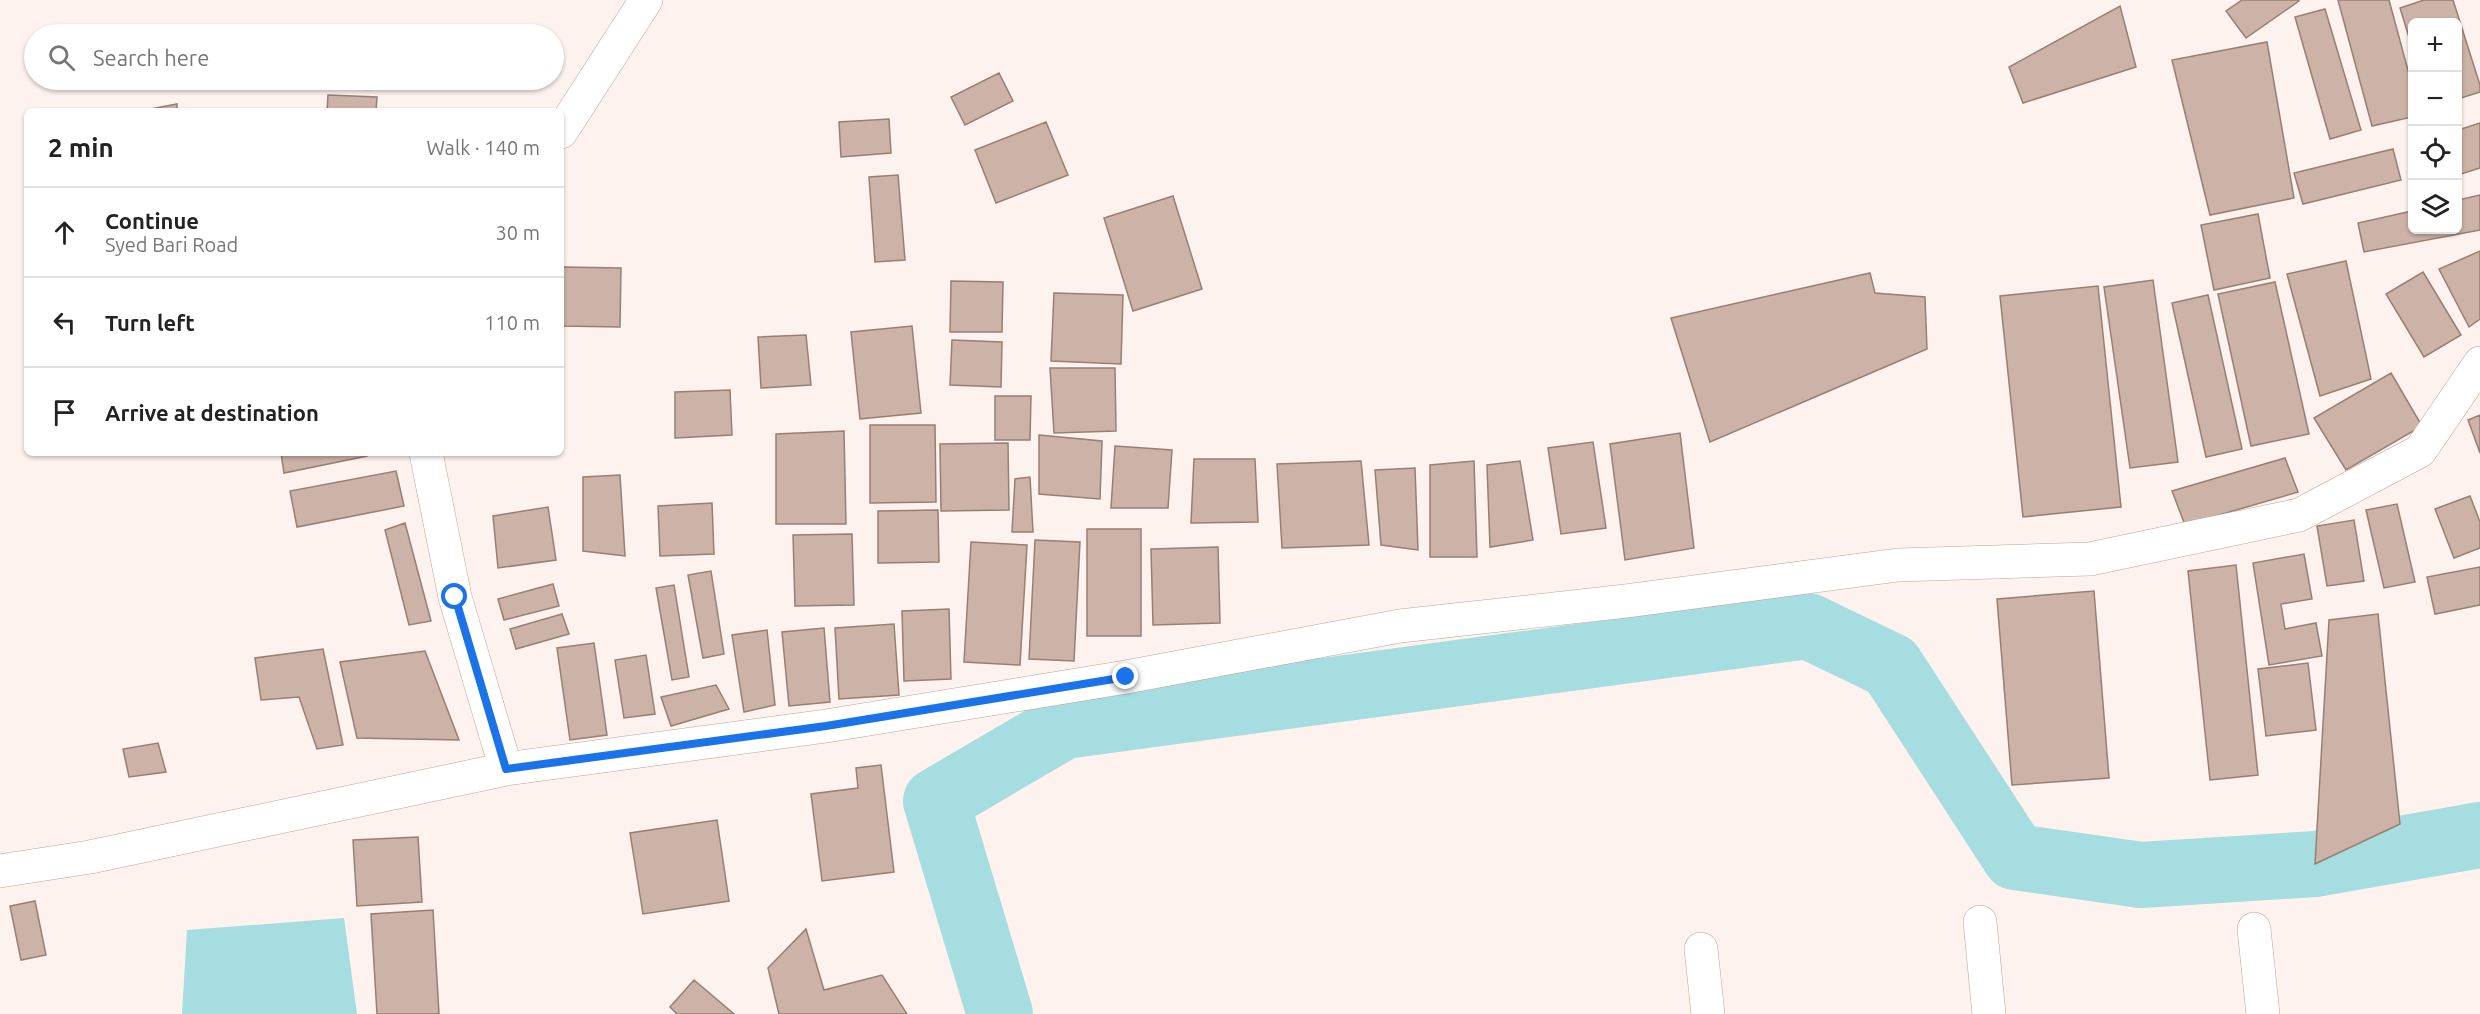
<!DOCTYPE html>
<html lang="en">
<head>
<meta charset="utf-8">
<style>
  :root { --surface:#fff; --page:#f6f6f6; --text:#222; --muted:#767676; --line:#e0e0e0 }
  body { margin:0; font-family:Ubuntu,sans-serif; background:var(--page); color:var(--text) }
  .controls { position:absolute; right:18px; top:18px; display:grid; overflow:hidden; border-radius:9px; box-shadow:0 2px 4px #0004 }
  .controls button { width:54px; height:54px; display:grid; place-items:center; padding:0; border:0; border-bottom:2px solid var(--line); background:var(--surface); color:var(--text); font:30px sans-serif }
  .stop { position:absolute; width:18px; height:18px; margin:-14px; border:4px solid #1a73e8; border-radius:50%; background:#fff }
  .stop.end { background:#1a73e8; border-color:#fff; box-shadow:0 2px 6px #0008 }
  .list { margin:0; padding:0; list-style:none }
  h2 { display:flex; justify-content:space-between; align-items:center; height:78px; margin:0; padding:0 24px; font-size:26px }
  h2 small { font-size:20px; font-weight:400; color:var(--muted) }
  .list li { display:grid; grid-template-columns:39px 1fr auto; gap:18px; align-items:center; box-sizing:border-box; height:90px; padding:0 24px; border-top:2px solid var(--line) }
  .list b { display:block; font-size:22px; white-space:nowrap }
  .list p { margin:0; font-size:20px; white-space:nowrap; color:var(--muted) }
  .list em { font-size:20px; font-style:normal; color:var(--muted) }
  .icon { flex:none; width:33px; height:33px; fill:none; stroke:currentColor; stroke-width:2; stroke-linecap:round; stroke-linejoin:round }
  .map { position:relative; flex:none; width:2480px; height:1014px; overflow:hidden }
  .search { position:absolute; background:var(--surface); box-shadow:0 2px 4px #0004; left:24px; top:24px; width:540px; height:66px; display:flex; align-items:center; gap:15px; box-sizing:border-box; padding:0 21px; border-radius:33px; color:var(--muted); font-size:22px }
  .panel { position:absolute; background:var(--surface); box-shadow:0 2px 4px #0004; left:24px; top:108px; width:540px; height:348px; border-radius:9px }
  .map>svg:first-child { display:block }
  .water { fill:#a5dde0 }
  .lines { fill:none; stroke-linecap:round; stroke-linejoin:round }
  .river { stroke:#a5dde0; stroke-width:66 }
  .building { fill:#ccb2a7; stroke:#987f74; stroke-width:1.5 }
  .minor-casing { stroke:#bea499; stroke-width:34 }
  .minor { stroke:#fff; stroke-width:33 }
  .route { stroke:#1a73e8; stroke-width:8 }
</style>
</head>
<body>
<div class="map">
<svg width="2480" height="1014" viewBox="0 0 2480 1014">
  <rect width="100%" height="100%" fill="#fdf2ed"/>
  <path class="water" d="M344,918L357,1014H182L187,930Z"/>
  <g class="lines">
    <path class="river" d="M1000,1014L936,801L1064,726L1808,626L1891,666L2015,857L2141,875L2315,864L2480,835"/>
  </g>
  <path class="building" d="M2242,0H2298L2299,1L2246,38L2226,11Z
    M2338,0H2389L2412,85V117L2372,126Z
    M2424,0H2453L2480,85V92L2458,99V22H2412V47L2400,8Z
    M2120,6L2136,67L2023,103L2009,67Z
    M2325,9L2361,130L2330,139L2295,17Z
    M2267,42L2294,198L2210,215L2172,60Z
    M999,73L1013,101L965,125L951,97Z
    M328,95L377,97L376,111H327Z
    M177,104V111H140Z
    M889,119L891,153L841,157L839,122Z
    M1046,122L1068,175L996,203L975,150Z
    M2480,123V168L2458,175V130Z
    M2393,149L2401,180L2303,204L2294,173Z
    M898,175L905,260L875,262L869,177Z
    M2480,195V230L2364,252L2358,223L2412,211V230H2458V200Z
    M1173,196L1202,289L1133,311L1104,218Z
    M2258,214L2270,278L2214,290L2201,225Z
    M2480,251V319L2469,327L2439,269Z
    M2346,261L2371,379L2320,396L2287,274Z
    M561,267L621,268L620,327L561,326Z
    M2423,272L2461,335L2424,357L2386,294Z
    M1870,273L1875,293L1925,297L1927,349L1710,442L1671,318Z
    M2153,280L2178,462L2130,468L2104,287Z
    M951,281L1003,282L1002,332H950Z
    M2275,282L2309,434L2251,446L2218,294Z
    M2098,286L2121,507L2023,517L2000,296Z
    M1054,293L1123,295L1121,364L1051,361Z
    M2208,295L2242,449L2206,457L2172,303Z
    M912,326L921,413L860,419L851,332Z
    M806,335L811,385L761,388L758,337Z
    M952,340L1002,342L1001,387L950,385Z
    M1050,368H1115L1116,431L1054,433Z
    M2391,373L2422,426L2346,470L2314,418Z
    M730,390L732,435L675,438V392Z
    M995,396H1031L1030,440H995Z
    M2480,415V453L2468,420Z
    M870,425H935L936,502L870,503Z
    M844,431L846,524H776V434Z
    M1680,433L1694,548L1625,560L1610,444Z
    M1039,435L1102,441L1100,499L1039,494Z
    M1593,442L1606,528L1561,534L1548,448Z
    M1008,443L1009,510L941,511L940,444Z
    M1115,446L1172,450L1168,508H1111Z
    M281,453H368L367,456L284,473Z
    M2285,458L2298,492L2185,525L2172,491Z
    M1194,459H1255L1258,522L1191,523Z
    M1361,461L1369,545L1282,548L1277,464Z
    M1474,461L1477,557H1430V465Z
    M1520,461L1533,540L1490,547L1487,465Z
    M1415,468L1418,550L1381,545L1375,470Z
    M396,471L404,506L297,527L290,491Z
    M620,475L625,556L583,551V477Z
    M1030,477L1033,532H1012L1015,479Z
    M2470,496L2480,522V548L2454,558L2435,509Z
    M712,503L714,554L660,556L658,506Z
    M2397,504L2415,582L2384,588L2366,510Z
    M548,507L556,560L498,568L493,516Z
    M938,510L939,562L878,563V511Z
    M2354,520L2364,581L2327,586L2317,526Z
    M405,523L431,621L409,625L385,530Z
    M1087,529H1141V636H1087Z
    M852,534L854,605L795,606L793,535Z
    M1035,540L1080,542L1074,661L1029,659Z
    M971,542L1027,545L1020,665L964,662Z
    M1218,547L1220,623L1153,625L1151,549Z
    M2304,554L2312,599L2281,604L2285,629L2316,623L2322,656L2269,665L2253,563Z
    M2236,565L2258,775L2210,780L2188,571Z
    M2480,567V605L2435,614L2427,577Z
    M711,571L724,654L703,658L688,575Z
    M553,584L559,606L504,620L498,599Z
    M674,585L689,677L672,680L656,588Z
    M2094,591L2109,778L2012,785L1997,599Z
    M949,609L951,679L904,681L902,611Z
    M562,614L569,634L516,649L510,629Z
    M2378,614L2400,824L2315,864L2329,620Z
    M894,624L899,695L839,699L835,628Z
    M824,628L830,702L789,706L782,632Z
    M767,630L775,705L744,712L732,635Z
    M594,643L607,735L570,740L557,648Z
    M323,649L343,745L317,749L299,697L261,700L255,658Z
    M425,651L459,740L357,738L340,662Z
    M646,655L655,714L624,718L615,660Z
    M2308,663L2316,730L2266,736L2258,669Z
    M716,685L729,709L671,726L661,697Z
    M158,743L166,772L129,777L123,749Z
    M881,765L894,872L822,881L811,794L858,788L856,768Z
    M717,820L729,901L643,914L630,833Z
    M418,837L422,902L357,906L353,840Z
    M35,901L46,955L21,960L10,906Z
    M433,910L439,1014H377L371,914Z
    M806,929L824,990L882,975L907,1014H779L768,968Z
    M694,980L734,1014H677L670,1007Z"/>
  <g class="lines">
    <defs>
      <path id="minor" d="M561,132L646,0
        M426,453L455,597L506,769
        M0,871L90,857L506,769L826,726L1126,677L1400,626L1626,601L1898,565L2090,559L2299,515L2420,451L2480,363
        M1980,922L1989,1014
        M2254,929L2263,1014
        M1701,949L1708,1014"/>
    </defs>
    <use href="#minor" class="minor-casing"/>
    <use href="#minor" class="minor"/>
  </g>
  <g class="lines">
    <path class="route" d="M455,597L506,769L826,726L1126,677"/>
  </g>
</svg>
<div class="controls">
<button>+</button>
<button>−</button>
<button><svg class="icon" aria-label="locate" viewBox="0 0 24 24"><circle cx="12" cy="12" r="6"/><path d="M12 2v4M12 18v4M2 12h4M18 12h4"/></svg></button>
<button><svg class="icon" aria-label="layers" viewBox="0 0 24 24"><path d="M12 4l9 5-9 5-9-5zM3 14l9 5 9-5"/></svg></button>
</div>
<div class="stop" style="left:455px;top:597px"></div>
<div class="stop end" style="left:1126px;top:677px"></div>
<div class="search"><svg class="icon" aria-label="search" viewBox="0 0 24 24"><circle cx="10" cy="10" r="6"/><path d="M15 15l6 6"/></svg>Search here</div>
<section class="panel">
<h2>2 min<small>Walk · 140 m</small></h2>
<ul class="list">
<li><svg class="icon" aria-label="ahead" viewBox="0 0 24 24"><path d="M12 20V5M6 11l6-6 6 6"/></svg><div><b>Continue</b><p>Syed Bari Road</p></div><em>30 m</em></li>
<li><svg class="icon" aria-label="left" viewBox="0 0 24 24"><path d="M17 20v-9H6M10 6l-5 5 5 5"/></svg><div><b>Turn left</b></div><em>110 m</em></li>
<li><svg class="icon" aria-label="arrive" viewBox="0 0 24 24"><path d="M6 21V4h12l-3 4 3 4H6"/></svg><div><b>Arrive at destination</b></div></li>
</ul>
</section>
</div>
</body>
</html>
